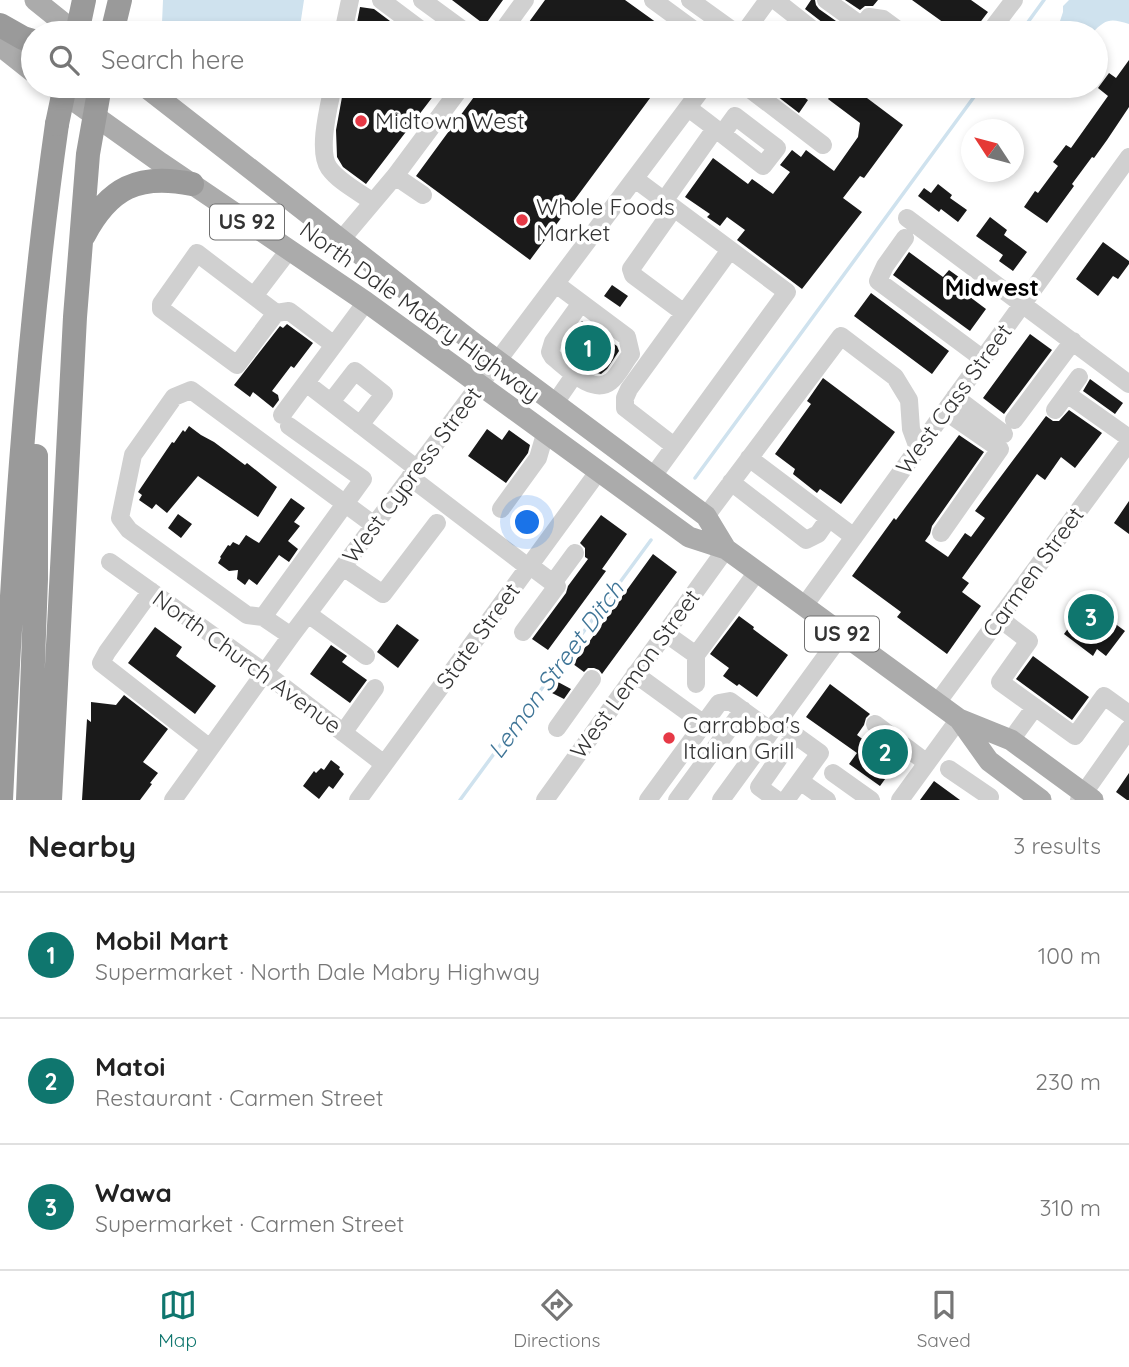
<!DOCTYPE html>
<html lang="en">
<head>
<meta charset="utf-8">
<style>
  :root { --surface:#fff; --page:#f6f6f6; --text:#222; --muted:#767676; --line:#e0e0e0; --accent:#0f766e }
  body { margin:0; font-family:Quicksand,sans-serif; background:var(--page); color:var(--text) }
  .compass { position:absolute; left:961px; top:119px; width:63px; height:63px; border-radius:50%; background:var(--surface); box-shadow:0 4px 10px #0003; rotate:306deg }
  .you { position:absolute; left:528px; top:523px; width:24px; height:24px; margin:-18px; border:5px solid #fff; border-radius:50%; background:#1a73e8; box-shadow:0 0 0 10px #1a73e833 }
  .badge { display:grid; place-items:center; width:46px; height:46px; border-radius:50%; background:var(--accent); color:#fff; font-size:23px; font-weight:700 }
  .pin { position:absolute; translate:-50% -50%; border:4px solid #fff; box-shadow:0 2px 7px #0006 }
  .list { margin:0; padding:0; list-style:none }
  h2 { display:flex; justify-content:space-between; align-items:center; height:91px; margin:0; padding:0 28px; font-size:30px }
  h2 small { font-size:23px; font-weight:400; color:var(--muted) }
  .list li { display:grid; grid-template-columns:46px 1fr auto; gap:21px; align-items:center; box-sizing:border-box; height:126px; padding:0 28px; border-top:2px solid var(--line) }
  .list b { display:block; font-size:26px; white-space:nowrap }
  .list p { margin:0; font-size:23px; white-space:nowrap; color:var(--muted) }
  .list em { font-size:23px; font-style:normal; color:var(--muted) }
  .icon { flex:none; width:38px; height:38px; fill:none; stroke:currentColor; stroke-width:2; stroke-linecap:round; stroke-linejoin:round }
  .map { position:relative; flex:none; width:1129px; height:800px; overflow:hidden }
  .search { position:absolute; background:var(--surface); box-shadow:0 4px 10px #0003; left:21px; right:21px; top:21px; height:77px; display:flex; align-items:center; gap:18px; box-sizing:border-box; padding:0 24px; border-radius:38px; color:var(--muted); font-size:26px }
  .sheet { height:469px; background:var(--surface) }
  nav { display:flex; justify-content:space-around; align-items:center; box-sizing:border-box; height:98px; border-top:2px solid var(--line); background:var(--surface); font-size:19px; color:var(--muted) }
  nav a { display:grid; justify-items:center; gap:4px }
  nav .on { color:var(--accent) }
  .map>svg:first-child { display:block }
  .water { fill:#cfe2ee }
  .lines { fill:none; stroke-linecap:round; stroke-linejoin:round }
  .stream { stroke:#cfe2ee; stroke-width:3.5 }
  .building { fill:#1a1a1a }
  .minor { stroke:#d0d0d0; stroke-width:18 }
  .major { stroke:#ababab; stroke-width:21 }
  .highway { stroke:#9a9a9a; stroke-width:24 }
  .highway-bridge { stroke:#9a9a9a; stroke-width:24 }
  .poi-dot { fill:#e63946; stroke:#fff; stroke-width:2.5 }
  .labels { text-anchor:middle; stroke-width:7; stroke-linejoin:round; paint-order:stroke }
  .shield { fill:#fff; stroke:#707070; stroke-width:2 }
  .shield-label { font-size:21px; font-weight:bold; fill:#333 }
  .poi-label { font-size:23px; fill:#333; stroke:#fff; text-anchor:start }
  .street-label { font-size:23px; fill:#333; stroke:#fff }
  .neighbourhood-label { font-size:24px; font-weight:bold; fill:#000; stroke:#fff }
  .water-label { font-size:24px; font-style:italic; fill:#3f7597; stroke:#fff }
</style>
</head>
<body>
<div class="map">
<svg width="1129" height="800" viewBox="0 0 1129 800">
  <rect width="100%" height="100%" fill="#fff"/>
  <path class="water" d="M163,0H304L299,33H175L162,23Z
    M1069,0H1129V24C1110,18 1106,19 1092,33H1056L1063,12V6Z"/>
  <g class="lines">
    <path class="stream" d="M1020,33L1044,0
      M695,478L982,86
      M460,800L651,540"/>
  </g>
  <path class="building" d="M452,0H503L485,25Z
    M545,0H625L671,33H521Z
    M811,0H815L816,5L819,9L853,33H836L805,9Z
    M845,0H878L873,6H865L860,10Z
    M912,0H971L988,12L972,33H958Z
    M360,7L374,9L406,33H355Z
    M1129,60V107L1107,140L1094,158L1092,157L1072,184L1074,186L1047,223L1024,207L1035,191L1038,193L1058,166L1053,162L1066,145L1071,148L1108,96L1098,88L1109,73L1116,78Z
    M344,86H441L366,184L343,167L337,157L336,130Z
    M482,86H659L530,260L416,176Z
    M764,86H788L808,100L799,113Z
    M838,86H851L903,125L864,178L860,176L843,198L862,212L802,289L737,240L745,230L727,217L720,226L707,217L710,214L685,197L713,158L748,184L752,179L773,194L790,172L780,165L792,150L801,157L806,150L834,171L858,137L860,123L828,99Z
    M938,184L952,195L950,198L967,210L958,222L941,209L939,212L918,196L924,188L931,193Z
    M990,217L1007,230L1004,235L1027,252L1013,271L999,261L1003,255L976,236Z
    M1103,242L1129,261V264L1118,279L1113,276L1098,296L1076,279Z
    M909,252L943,277L949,270L963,280L958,288L986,309L970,331L893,275Z
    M612,285L628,296L620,307L604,296Z
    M871,293L949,351L932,374L854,316Z
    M582,321L617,346L619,351L607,369L601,374L593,372L586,369L562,350Z
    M287,324L313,343L294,368L291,366L272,391L278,395L279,400L273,408L253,392L250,397L234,385L280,326L283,328Z
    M1030,334L1052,350L1004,414L983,398Z
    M823,378L895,432L841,504L820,489L817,493L793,474L795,469L775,454L811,404L807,401Z
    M1090,379L1123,403L1115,414L1083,391Z
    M1069,410L1102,433L1075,468L1061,457L1045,480L1037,474L962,578L969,583L962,592L981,606L947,654L897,617L901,612L852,576L894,518L896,520L959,435L984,452L932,526L930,534L925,541L948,557L965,533L971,537L985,518L975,511L1046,416L1053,421H1059Z
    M189,426L201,435L214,442L245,465L247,463L277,487L258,517L198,476L167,513L156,504L152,509L139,500L142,495L138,492L172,442L174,443L183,430L185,432Z
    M487,429L502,440L509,430L530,445L528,453L506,483L468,456Z
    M291,498L305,508L294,522L300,526L288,541L298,549L289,562L279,555L257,585L249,579L245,585L237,579L238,570L229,571L218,563L221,558L220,557L228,545L230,546L233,542L239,545L246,535L259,543Z
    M1129,501V534L1114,523Z
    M178,514L192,524L181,538L168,528Z
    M601,515L627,534L602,569L606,571L548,650L532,639L566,593L568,586L588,559L585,557V548L580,543Z
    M653,554L677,572L602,674L599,670L594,668H588L584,672L573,664Z
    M1087,603L1125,631L1106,656L1097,649L1093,656L1064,634Z
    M739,616L754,627L753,629L788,655L757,697L739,684L737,686L723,676L729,668L710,654Z
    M397,624L419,640L398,668L377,652Z
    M155,627L182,647L176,656L216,686L195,714L128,663Z
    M331,645L347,656L342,662L367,680L350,703L310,674Z
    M1033,656L1089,697L1072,720L1016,679Z
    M558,682L571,689L564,699L552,693Z
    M830,684L870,714L866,718L864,725L857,735L896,764L880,786L849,764L857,753L806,717Z
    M124,695L168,729L143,762L158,773L150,783L152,784L140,800H82L87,719L91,722V702L116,705Z
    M331,760L340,767L339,769L344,774L333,789L329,786L319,799L303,786L314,771L316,773L321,768L324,770Z
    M1129,773V800H1127L1116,792Z
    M934,781L960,800H920Z"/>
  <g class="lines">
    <path class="minor" d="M381,0L425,33
      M422,0L467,33
      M653,0L698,33
      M690,0L736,33
      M775,0L817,33
      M826,0L862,26L869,17L883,19L902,33
      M343,33L350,0
      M501,33L525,0
      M744,33L768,0
      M989,33L1014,0
      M333,86C329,106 317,151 329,168C339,182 359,192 373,202
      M746,86L823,145
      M883,86L888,89
      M688,108C699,116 711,125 722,134L763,166L777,148L735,116L722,134
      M395,176L423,195
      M635,179L787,292L653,476
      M664,201L715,129
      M674,208L631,269L633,275L684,313
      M907,218L1129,384
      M905,238L885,266L878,281L983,359
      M341,240L395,176L462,86
      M556,284L627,337L631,354C625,361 618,376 611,381C593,396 567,368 553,357L550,352L553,342L581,303
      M254,296L289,250
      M276,313L197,253L161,304V309L237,365L276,313L289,311L334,345
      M306,383L416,468
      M1067,394L1129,438
      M955,397L1004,434
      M331,402L355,371L384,394L360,425
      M555,403L575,374
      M1055,410L1079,377
      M282,415L366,302
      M1014,420L1073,341
      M674,446L625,408V398L629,389L730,250
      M749,458L854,537
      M410,477L528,567
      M731,482L806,540L818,534L829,518
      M501,509L538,458L545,434
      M706,516L841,336L895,377L909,400L911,429L918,448
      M941,533L1000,449L945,411
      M110,562L264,672L384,764
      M343,567L383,594L437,523
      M553,583L575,553
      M151,591L107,652L101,663L210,748
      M804,606L1129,157
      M308,614L366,656
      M263,617L363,479L289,426
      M999,618L1029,641L1000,682L1075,736L1104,696L1129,714
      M523,632L557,586L529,565
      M665,633L696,655
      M291,636L263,617L247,615L129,530L120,518L133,455L174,397L191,390L374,525
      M635,674L704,724
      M696,684V655L757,572
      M937,703L1129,442
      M777,722L820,753L786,800
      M875,724L927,763
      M557,728L592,679
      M343,733L375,688
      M1011,740L1035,707
      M949,769L990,797
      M833,773L871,800
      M800,781L827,800
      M173,800L291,636L704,86
      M358,800L598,472
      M545,800L726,549
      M648,800L719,703L730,701L771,731
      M677,800L743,710
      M721,800L842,634
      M777,800L759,787L795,735
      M900,800L959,719
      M1079,800L1129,729"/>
    <path class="major" d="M35,0L76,33
      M0,46L33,72
      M53,86L161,163L366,302L689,537L726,549L959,719L1011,740L1093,800
      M144,86L474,343L706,516L726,549
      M959,719L989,761L1041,800"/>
    <path class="highway" d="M0,25L23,38L33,41
      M77,33L84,0
      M112,33L120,0
      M84,235C109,188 138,173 192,184
      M1,800C12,574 25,348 57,124
      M28,800L36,579V456
      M50,800L75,317L88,154L100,86"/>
    <path class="highway-bridge" d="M57,124L65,86"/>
  </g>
  <g class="poi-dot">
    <circle cx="361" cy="121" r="7"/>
    <circle cx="522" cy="220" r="7"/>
    <circle cx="669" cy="738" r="7"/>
  </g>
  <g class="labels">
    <g class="shield">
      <rect x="210" y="204.5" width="74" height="35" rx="5"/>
      <rect x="805" y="616.5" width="74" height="35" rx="5"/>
    </g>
    <g class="shield-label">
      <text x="247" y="229">US 92</text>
      <text x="842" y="641">US 92</text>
    </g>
    <g class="poi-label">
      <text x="375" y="129">Midtown West</text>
      <text x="536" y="215">Whole Foods<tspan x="536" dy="26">Market</tspan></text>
      <text x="683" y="733">Carrabba's<tspan x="683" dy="26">Italian Grill</tspan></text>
    </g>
    <g class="street-label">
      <text transform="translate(420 312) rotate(36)" y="8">North Dale Mabry Highway</text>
      <text transform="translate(954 399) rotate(-54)" y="8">West Cass Street</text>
      <text transform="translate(412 475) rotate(-53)" y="8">West Cypress Street</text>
      <text transform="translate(1033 572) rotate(-54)" y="8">Carmen Street</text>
      <text transform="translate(478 636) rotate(-54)" y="8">State Street</text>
      <text transform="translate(247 662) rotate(36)" y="8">North Church Avenue</text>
      <text transform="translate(635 674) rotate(-54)" y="8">West Lemon Street</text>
    </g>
    <g class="neighbourhood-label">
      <text x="992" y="296">Midwest</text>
    </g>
    <g class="water-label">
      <text transform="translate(556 670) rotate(-54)" y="8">Lemon Street Ditch</text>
    </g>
  </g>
</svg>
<svg class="compass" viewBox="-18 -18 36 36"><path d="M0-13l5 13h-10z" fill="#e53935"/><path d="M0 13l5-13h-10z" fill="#767676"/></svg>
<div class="you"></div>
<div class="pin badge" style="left:588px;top:348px">1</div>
<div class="pin badge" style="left:885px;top:752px">2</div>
<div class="pin badge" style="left:1091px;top:617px">3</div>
<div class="search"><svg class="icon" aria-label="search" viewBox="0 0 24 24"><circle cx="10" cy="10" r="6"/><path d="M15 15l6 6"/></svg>Search here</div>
</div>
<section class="sheet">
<h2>Nearby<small>3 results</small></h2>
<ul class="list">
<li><span class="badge">1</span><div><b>Mobil Mart</b><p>Supermarket · North Dale Mabry Highway</p></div><em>100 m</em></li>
<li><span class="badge">2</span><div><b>Matoi</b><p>Restaurant · Carmen Street</p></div><em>230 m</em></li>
<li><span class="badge">3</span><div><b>Wawa</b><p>Supermarket · Carmen Street</p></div><em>310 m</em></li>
</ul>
</section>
<nav>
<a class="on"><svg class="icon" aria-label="map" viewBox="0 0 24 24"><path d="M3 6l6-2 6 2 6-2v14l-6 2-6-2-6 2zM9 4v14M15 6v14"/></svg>Map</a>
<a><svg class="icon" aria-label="directions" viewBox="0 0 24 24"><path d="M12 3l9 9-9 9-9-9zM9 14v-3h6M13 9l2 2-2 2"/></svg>Directions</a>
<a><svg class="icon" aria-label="saved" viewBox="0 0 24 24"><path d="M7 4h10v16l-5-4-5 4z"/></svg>Saved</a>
</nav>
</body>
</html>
